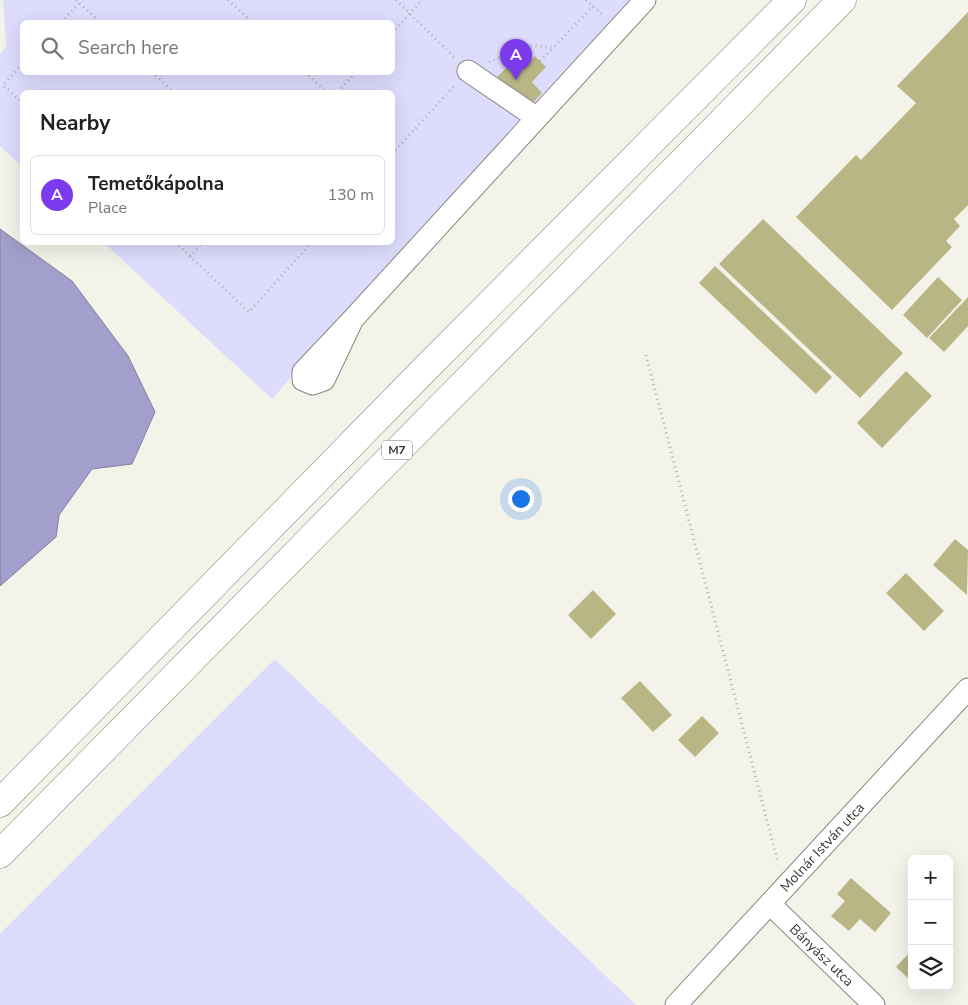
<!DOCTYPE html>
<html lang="en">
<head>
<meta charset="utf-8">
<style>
  :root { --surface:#fff; --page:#f2f2f2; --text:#222; --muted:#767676; --line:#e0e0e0; --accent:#7c3aed }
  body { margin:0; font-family:"Nunito Sans",sans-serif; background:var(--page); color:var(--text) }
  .controls { position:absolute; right:15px; bottom:15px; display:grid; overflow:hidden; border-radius:8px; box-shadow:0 5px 20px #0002 }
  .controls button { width:45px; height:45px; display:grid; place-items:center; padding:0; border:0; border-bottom:1px solid var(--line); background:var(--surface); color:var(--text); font:25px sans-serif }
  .you { position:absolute; left:520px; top:498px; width:18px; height:18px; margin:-12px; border:4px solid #fff; border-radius:50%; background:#1a73e8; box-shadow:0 0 0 8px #1a73e833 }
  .badge { display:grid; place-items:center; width:32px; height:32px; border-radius:50%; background:var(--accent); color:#fff; font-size:16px; font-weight:700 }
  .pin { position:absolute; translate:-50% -41px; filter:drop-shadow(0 1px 2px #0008) }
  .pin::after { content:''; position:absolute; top:26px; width:18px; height:15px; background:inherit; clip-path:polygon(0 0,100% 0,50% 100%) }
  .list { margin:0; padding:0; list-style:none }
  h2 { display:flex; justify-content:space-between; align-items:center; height:65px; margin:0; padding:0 20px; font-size:21px }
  h2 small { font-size:16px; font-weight:400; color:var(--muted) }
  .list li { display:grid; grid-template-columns:32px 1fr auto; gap:15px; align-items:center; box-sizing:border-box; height:80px; margin:0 10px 10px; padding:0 10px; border:1px solid var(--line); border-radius:8px }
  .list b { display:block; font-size:19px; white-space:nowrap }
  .list p { margin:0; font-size:16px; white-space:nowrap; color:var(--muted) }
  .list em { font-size:16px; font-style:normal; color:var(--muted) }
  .icon { flex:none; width:28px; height:28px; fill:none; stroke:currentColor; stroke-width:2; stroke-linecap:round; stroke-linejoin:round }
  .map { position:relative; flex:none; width:968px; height:1005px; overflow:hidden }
  .search { position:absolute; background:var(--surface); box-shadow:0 5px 20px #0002; left:20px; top:20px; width:375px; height:55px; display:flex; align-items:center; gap:12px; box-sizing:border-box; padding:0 18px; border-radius:8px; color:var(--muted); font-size:19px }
  .panel { position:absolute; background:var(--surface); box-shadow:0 5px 20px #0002; left:20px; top:90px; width:375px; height:155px; border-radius:8px }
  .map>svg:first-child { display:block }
  .green { fill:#dedcfd; fill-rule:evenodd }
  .water { fill:#a29fcc; stroke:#82809e }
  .building { fill:#b8b685 }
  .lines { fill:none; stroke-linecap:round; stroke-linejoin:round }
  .minor-casing { stroke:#888880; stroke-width:23 }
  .highway-casing { stroke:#888880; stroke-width:29 }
  .path { stroke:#b1b1aa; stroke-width:3; stroke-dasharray:1 4; stroke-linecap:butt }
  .minor { stroke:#fff; stroke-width:21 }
  .highway { stroke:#fff; stroke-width:28 }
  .labels { text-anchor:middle; stroke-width:4; stroke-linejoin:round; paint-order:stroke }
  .shield { fill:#fffffe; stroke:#737371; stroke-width:1 }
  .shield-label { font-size:12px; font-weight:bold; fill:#373734 }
  .street-label { font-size:14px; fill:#373734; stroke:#fffffe }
</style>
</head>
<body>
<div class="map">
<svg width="968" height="1005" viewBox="0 0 968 1005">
  <rect width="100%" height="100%" fill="#f3f3ea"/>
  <path class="green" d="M3,0H629L272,399L104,243L392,242V92H22V167L0,146V55L6,46ZM22,22H392V72H22Z
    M275,659L636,1005H0V934Z"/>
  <path class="water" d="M0,229L72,281L128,356L155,412L132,464L92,469L59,515L56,537L0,586Z"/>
  <path class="building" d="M968,12V205L954,219L960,226L946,241L952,247L892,310L796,217L856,155L861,160L916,103L897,86Z
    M535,56L546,67L532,82L542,93L528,108L496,78L510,64L520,72Z
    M763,219L903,353L860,398L719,264Z
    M715,266L832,377L816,394L699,283Z
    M938,277L962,300L927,338L903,315Z
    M968,297V326L944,352L929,338Z
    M906,371L932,396L882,448L857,423Z
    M955,539L968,550L967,595L933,565Z
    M906,573L944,611L924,631L886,593Z
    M593,590L616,614L591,639L568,615Z
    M640,681L672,715L653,732L621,698Z
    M702,716L719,733L695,757L678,740Z
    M851,878L891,913L875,932L860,919L849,931L831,916L845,901L837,894Z
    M912,950V979L910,980L896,967Z"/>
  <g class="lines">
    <defs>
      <path id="minor" d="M468,71L537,118
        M353,319L324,380L313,384L303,380V372L353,319L645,0
        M770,904L874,1005
        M676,1005L968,689"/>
      <path id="highway" d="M0,803L424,370L792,0
        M0,854L842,0"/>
    </defs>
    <use href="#minor" class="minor-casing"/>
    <use href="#highway" class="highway-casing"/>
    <path class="path" d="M76,0L100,22
      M228,0L252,22
      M396,0L455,58
      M586,0L603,15
      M61,22L82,0
      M392,33L422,0
      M540,61L553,48
      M489,62L530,45L553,48L593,6
      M22,64L3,85L22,102
      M152,72L173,92
      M305,72L326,92
      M338,92L356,72
      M392,154L454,86
      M175,242L249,312L312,242
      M190,257L202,242
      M646,355L778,863"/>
    <use href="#minor" class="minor"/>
    <use href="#highway" class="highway"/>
  </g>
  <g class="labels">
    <rect class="shield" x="382" y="440.5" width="30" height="19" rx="4"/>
    <g class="shield-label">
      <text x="397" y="454">M7</text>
    </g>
    <g class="street-label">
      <text transform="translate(822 847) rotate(-47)" y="5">Molnár István utca</text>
      <text transform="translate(822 955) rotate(44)" y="5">Bányász utca</text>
    </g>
  </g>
</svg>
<div class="controls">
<button>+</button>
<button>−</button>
<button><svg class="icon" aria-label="layers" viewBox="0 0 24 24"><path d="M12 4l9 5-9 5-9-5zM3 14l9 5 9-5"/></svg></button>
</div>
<div class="you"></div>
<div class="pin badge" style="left:516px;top:80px">A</div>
<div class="search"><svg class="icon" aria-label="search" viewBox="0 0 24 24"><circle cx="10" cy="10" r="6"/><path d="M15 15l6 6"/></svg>Search here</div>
<section class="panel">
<h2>Nearby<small></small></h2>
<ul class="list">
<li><span class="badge">A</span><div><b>Temetőkápolna</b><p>Place</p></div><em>130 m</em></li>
</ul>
</section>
</div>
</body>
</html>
